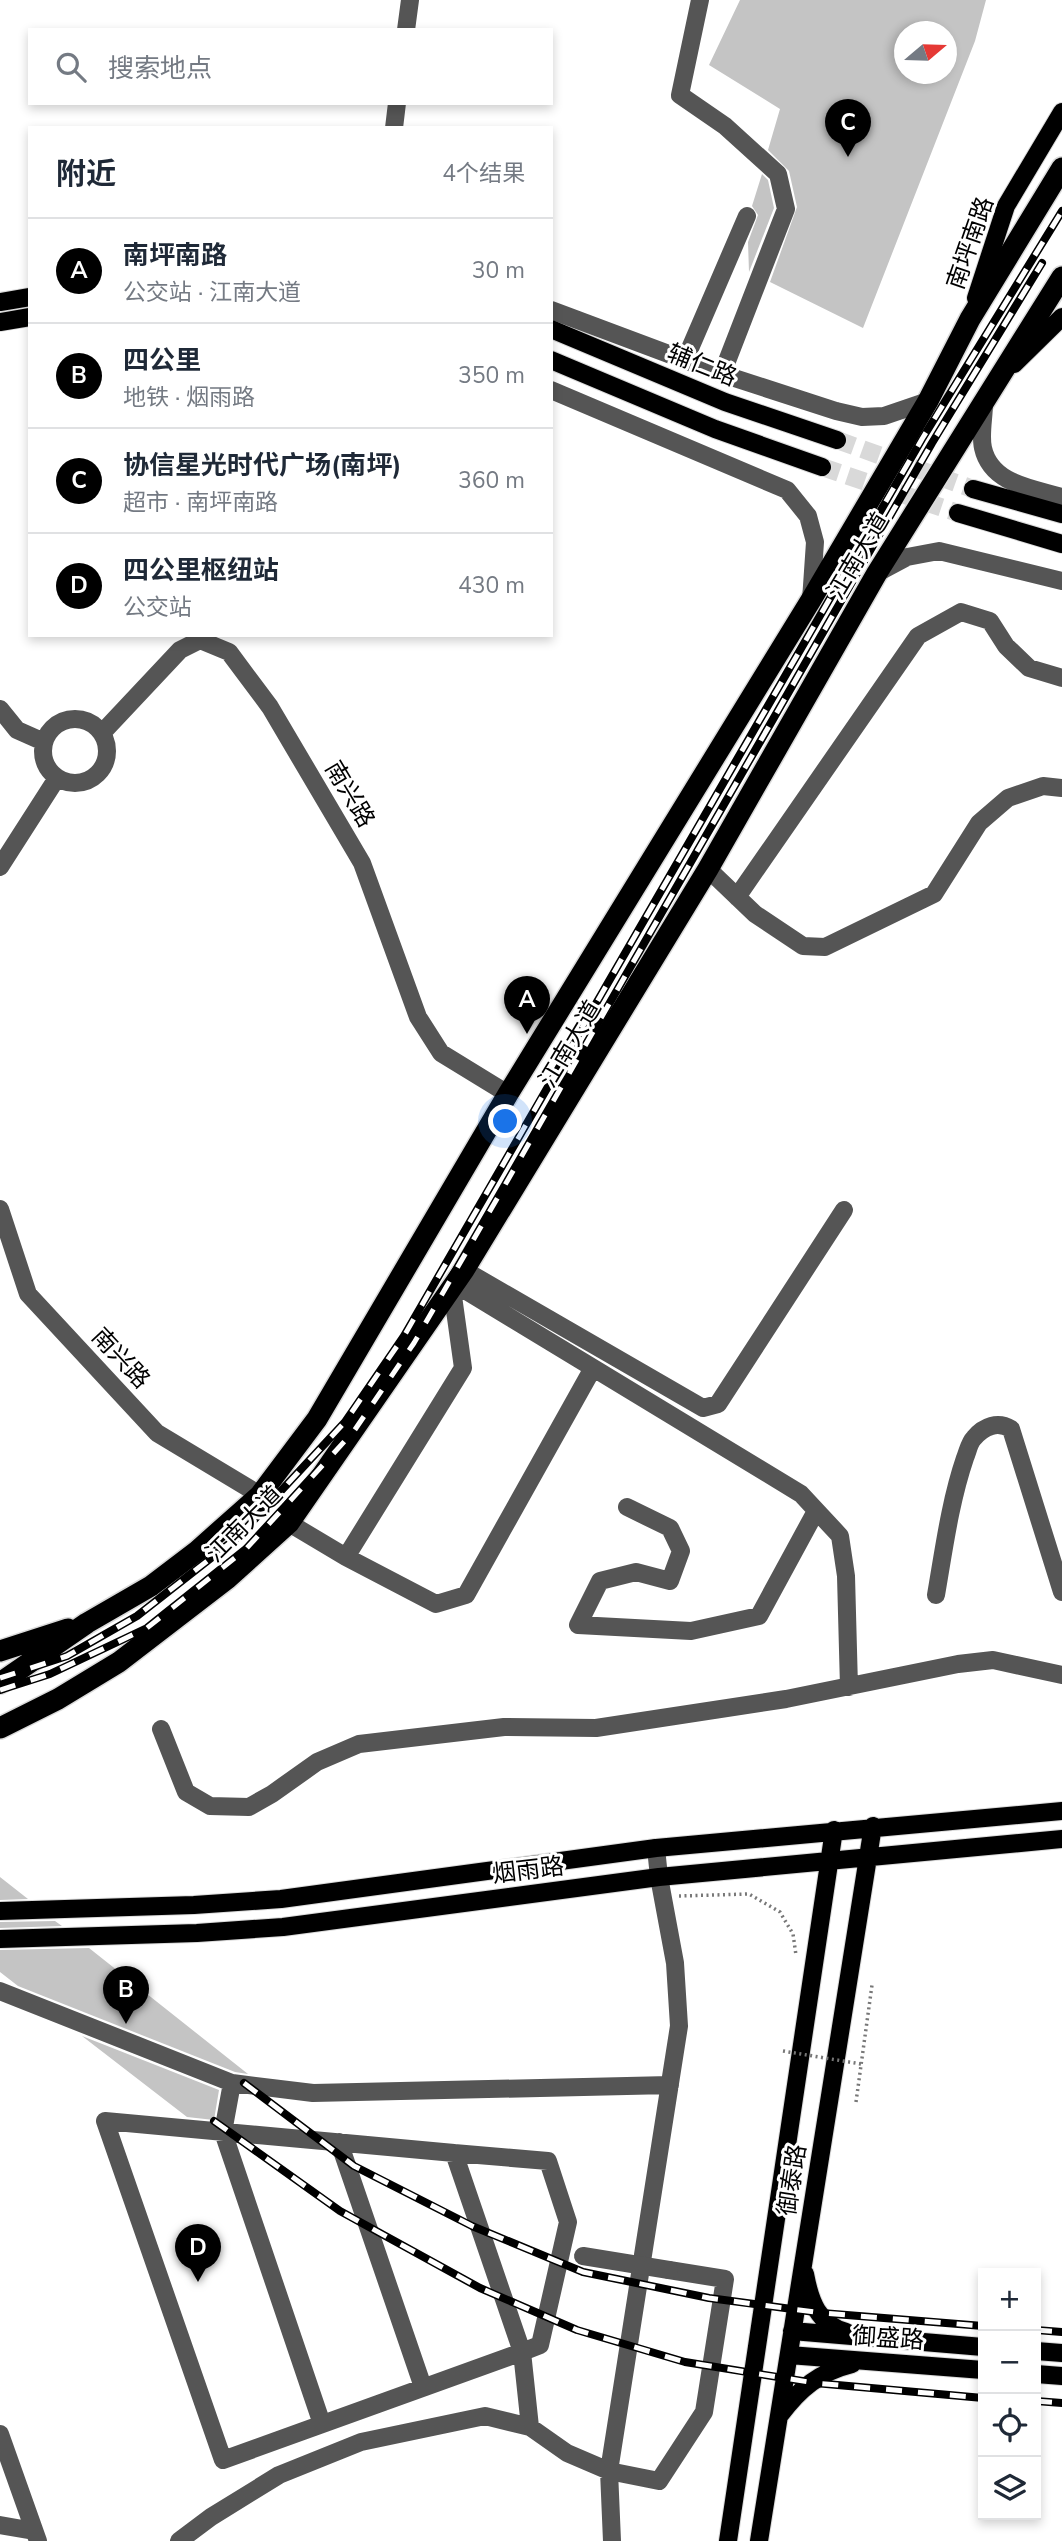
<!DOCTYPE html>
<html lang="zh">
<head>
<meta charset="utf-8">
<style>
  :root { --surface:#fff; --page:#f6f6f7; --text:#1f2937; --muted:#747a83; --line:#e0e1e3; --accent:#000 }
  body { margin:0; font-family:"Nunito Sans","Noto Sans SC",sans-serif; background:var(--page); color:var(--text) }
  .controls { position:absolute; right:21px; bottom:21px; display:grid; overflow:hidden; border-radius:0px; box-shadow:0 4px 10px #0003 }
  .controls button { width:63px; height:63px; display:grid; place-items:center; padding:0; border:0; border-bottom:2px solid var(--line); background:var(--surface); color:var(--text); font:35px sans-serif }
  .compass { position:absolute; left:894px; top:21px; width:63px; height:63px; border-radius:50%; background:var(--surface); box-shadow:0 4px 10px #0003; rotate:71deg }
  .you { position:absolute; left:506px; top:1122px; width:24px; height:24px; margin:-18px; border:5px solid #fff; border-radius:50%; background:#1a73e8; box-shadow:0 0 0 10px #1a73e833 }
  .badge { display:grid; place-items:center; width:46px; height:46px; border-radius:50%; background:var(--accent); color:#fff; font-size:23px; font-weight:700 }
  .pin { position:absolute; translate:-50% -58px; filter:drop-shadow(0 2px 4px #0008) }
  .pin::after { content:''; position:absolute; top:37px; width:24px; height:21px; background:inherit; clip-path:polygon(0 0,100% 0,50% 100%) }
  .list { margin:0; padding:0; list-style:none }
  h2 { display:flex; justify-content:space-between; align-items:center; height:91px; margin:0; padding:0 28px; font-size:30px }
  h2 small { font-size:23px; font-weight:400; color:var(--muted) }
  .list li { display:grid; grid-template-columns:46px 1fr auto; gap:21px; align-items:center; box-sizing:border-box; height:105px; padding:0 28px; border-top:2px solid var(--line) }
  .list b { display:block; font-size:26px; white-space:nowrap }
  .list p { margin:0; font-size:23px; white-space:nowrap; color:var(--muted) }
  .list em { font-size:23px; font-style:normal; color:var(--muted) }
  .icon { flex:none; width:38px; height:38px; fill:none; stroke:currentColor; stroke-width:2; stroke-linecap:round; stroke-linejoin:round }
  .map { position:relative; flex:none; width:1062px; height:2541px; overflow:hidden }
  .search { position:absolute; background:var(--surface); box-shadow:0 4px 10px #0003; left:28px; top:28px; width:525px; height:77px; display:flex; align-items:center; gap:18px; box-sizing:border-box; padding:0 24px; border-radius:0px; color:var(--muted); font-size:26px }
  .panel { position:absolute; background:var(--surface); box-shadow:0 4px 10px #0003; left:28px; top:126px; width:525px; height:511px; border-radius:0px }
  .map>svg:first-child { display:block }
  .building { fill:#c4c4c4; fill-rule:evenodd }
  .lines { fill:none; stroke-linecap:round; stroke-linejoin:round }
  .major-tunnel { stroke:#d9d9d9; stroke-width:18; stroke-dasharray:18 9; stroke-linecap:butt }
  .major-casing { stroke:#dbdbdb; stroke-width:20 }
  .highway-casing { stroke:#dbdbdb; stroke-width:24 }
  .path { stroke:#777; stroke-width:3.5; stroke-dasharray:2 3.5; stroke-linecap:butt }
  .minor { stroke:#555; stroke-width:18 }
  .major { stroke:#000; stroke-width:18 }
  .highway { stroke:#000; stroke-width:21 }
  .rail-casing { stroke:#000; stroke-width:8 }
  .rail { stroke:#fff; stroke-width:5; stroke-dasharray:16; stroke-linecap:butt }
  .path-bridge { stroke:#777; stroke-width:3.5; stroke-dasharray:2 3.5; stroke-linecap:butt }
  .minor-bridge { stroke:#555; stroke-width:18 }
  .labels { text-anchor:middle; stroke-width:6; stroke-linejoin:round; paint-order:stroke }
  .street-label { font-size:24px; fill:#000; stroke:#fff }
</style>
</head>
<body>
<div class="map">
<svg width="1062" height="2541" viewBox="0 0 1062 2541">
  <rect width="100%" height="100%" fill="#fff"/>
  <path class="building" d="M740,0H986L975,41L863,328L770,282L797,207L789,171L768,150L780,109L709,65ZM905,32H947V74H905Z
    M762,174L768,180L774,208L749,272L748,242L758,215L752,206Z
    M0,1877L28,1899L0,1900Z
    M55,1921L62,1926L0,1928V1922Z
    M89,1948L248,2074L235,2072L18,1986L0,1972V1950Z
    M82,2036L219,2090L214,2120L187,2117Z"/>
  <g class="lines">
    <path class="major-tunnel" d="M837,440L973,489
      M822,467L958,513"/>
    <defs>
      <path id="major" d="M976,298L1006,206L1062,112
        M0,302L30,297
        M0,322L30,317
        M551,329L725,402L837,440
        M551,360L715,429L822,467
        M1014,364L1062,317
        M973,489L1062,514
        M958,513L1062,544
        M0,1911L194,1905L281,1899L656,1848L1062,1811
        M0,1939L197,1933L283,1927L659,1877L1062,1839
        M805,2274C810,2301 818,2324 846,2332
        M792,2331L983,2347
        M1036,2351L1062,2353
        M789,2355L983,2370
        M1036,2374L1062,2376
        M780,2415C800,2388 820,2372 852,2364
        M728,2541L834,1830
        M759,2541L873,1826"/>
      <path id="highway" d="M0,1651L68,1629
        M0,1683L87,1623L151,1586L197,1551L260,1495L317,1419L508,1094L811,600L928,401L970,319L1062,168
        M0,1728L58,1699L119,1662L227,1579L289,1523L464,1270L708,869L877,573L1062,277"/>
    </defs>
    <use href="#major" class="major-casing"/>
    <use href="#highway" class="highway-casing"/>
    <path class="path" d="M679,1896L749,1894L780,1912L793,1934L796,1955
      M856,2102L872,1985"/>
    <path class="minor" d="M700,0L680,95L725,126L778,174L786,209L722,374
      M406,30L410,0
      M394,128L397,103
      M551,310L722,374L836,411L862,417L884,416L928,401
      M685,360L747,216
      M551,390L787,490L808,516L815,542L811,600
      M984,404C984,417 980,435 983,448C991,484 1032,488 1062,497
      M877,573L907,557L939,551L1062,581
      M0,709L17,730L44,742
      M43 751a32 32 0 1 1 64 0a32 32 0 1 1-64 0Z
      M102,733L180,650L200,640L229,652L270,707L362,863L418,1017L441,1053L508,1094
      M0,867L57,778
      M708,869L755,914L803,946L825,947L934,894L979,823L1008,798L1043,786L1062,788
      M737,897L918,636L961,612L990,621L1006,646L1029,668L1062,678
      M0,1209L28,1294L157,1433L260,1495
      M464,1270L703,1408L718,1404L844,1210
      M455,1284L801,1494L840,1536L846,1576L849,1687
      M627,1507L670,1528L681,1551L670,1581L636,1572L600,1581L578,1625L691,1631L759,1616L816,1511
      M289,1523L346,1557L436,1604L466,1595L593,1368
      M346,1557L463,1368L452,1289
      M936,1595C944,1549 950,1502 965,1458C968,1451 969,1443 974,1438C984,1426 998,1421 1011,1429L1062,1592
      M161,1729L186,1792L210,1806L249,1807L272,1794L317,1762L359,1744L504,1727L596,1728L786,1699L958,1664L993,1660L1062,1675
      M0,1991L232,2083L313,2093L670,2085
      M232,2083L223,2132L322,2424
      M339,2142L423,2387
      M454,2153L548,2161L568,2222L540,2345L522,2352L223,2460L105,2121L454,2153L522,2352L530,2427
      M0,2434L38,2541
      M0,2525L34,2531
      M179,2541L211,2517L279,2475L361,2442L485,2416L530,2427L567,2453L609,2471L659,2481L704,2412L725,2279L669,2270
      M612,2541L609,2471L679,2026L675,1963L659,1877L656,1848"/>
    <use href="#major" class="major"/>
    <use href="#highway" class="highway"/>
    <defs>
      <path id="rail" d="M0,1678L67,1656L137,1616L239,1536L345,1422L404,1336L922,439L1062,211
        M0,1690L50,1674L147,1628L246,1549L354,1431L414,1343L932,443L1042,263
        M244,2083L354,2166L472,2226L583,2272L709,2298L822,2313L983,2326
        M214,2121L340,2211L480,2288L577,2330L685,2362L815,2383L983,2398
        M1036,2330L1062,2332
        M1036,2401L1062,2403"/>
    </defs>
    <use href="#rail" class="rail-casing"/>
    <use href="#rail" class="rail"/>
    <path class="path-bridge" d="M783,2051L861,2064"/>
    <path class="minor-bridge" d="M583,2256L669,2270"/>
  </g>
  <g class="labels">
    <g class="street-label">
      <text transform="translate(970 243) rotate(-71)" y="8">南坪南路</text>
      <text transform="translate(702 365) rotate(22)" y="8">辅仁路</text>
      <text transform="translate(858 556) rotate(-59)" y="8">江南大道</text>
      <text transform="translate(350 794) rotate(59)" y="8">南兴路</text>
      <text transform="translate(570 1044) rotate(-59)" y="8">江南大道</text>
      <text transform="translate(121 1358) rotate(47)" y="8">南兴路</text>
      <text transform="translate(244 1524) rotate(-45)" y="8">江南大道</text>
      <text transform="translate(528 1870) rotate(-7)" y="8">烟雨路</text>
      <text transform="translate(792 2180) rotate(-81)" y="8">御泰路</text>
      <text transform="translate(888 2338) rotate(4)" y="8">御盛路</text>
    </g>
  </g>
</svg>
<div class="controls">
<button>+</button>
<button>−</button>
<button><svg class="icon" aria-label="locate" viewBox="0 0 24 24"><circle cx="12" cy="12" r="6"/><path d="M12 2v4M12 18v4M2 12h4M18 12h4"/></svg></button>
<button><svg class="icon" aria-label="layers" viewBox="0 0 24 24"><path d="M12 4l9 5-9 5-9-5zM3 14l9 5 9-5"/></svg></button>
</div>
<svg class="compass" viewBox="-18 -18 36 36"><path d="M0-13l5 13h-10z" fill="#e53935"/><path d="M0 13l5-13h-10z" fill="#747a83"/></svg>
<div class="you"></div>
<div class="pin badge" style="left:527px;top:1034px">A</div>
<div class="pin badge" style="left:126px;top:2024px">B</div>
<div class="pin badge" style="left:848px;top:157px">C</div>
<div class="pin badge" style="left:198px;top:2282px">D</div>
<div class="search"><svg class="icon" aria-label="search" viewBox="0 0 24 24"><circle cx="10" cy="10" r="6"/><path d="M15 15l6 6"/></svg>搜索地点</div>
<section class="panel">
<h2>附近<small>4个结果</small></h2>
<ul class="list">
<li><span class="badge">A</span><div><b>南坪南路</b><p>公交站 · 江南大道</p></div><em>30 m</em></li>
<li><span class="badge">B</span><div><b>四公里</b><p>地铁 · 烟雨路</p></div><em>350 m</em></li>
<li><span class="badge">C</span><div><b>协信星光时代广场(南坪)</b><p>超市 · 南坪南路</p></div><em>360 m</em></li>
<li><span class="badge">D</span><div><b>四公里枢纽站</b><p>公交站</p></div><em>430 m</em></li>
</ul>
</section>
</div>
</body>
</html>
